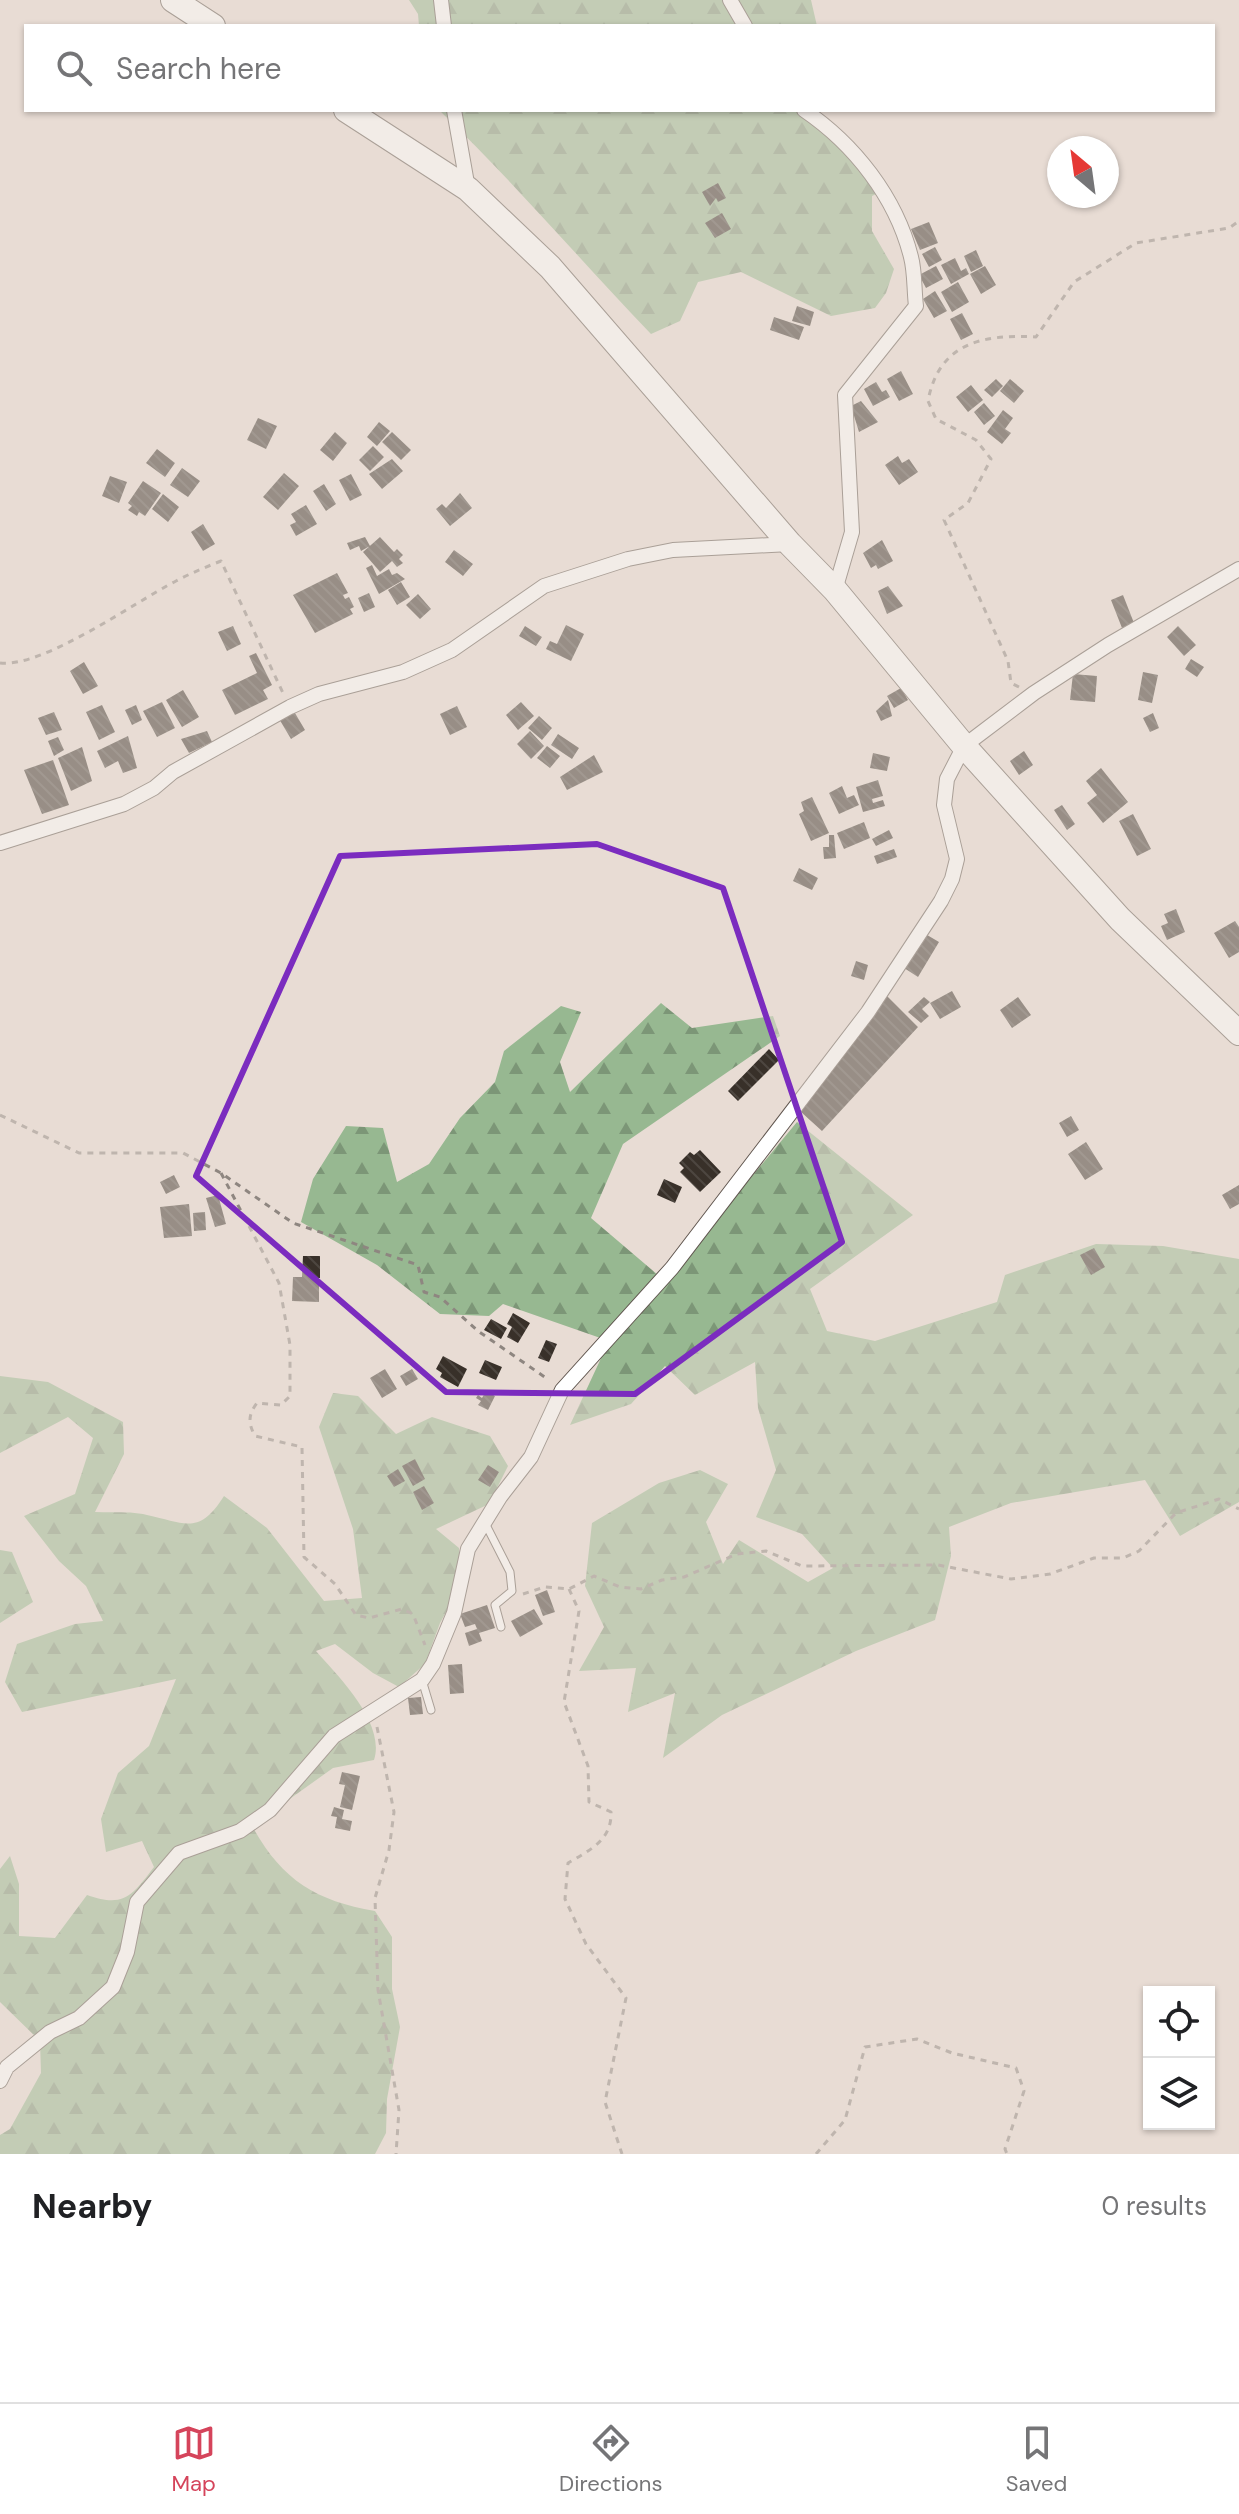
<!DOCTYPE html>
<html lang="en">
<head>
<meta charset="utf-8">
<style>
  :root { --surface:#fff; --page:#f6f6f6; --text:#202124; --muted:#757577; --line:#e0e0e0; --accent:#d5445b }
  body { margin:0; font-family:"DM Sans",sans-serif; background:var(--page); color:var(--text) }
  .controls { position:absolute; right:24px; bottom:24px; display:grid; overflow:hidden; border-radius:0px; box-shadow:0 2px 6px #0004 }
  .controls button { width:72px; height:72px; display:grid; place-items:center; padding:0; border:0; border-bottom:2px solid var(--line); background:var(--surface); color:var(--text); font:40px sans-serif }
  .compass { position:absolute; left:1047px; top:136px; width:72px; height:72px; border-radius:50%; background:var(--surface); box-shadow:0 2px 6px #0004; rotate:331deg }
  .list { margin:0; padding:0; list-style:none }
  h2 { display:flex; justify-content:space-between; align-items:center; height:104px; margin:0; padding:0 32px; font-size:34px }
  h2 small { font-size:26px; font-weight:400; color:var(--muted) }
  .icon { flex:none; width:44px; height:44px; fill:none; stroke:currentColor; stroke-width:2; stroke-linecap:round; stroke-linejoin:round }
  .map { position:relative; flex:none; width:1239px; height:2154px; overflow:hidden }
  .search { position:absolute; background:var(--surface); box-shadow:0 2px 6px #0004; left:24px; right:24px; top:24px; height:88px; display:flex; align-items:center; gap:20px; box-sizing:border-box; padding:0 28px; border-radius:0px; color:var(--muted); font-size:30px }
  .sheet { height:248px; background:var(--surface) }
  nav { display:flex; justify-content:space-around; align-items:center; box-sizing:border-box; height:112px; border-top:2px solid var(--line); background:var(--surface); font-size:22px; color:var(--muted) }
  nav a { display:grid; justify-items:center; gap:4px }
  nav .on { color:var(--accent) }
  .map>svg:first-child { display:block }
  .forest { fill:url(#forest-firs) }
  .building { fill:url(#building-back-hatch) }
  .lines { fill:none; stroke-linecap:round; stroke-linejoin:round }
  .service-casing { stroke:#60564f; stroke-width:9 }
  .minor-casing { stroke:#60564f; stroke-width:16 }
  .primary-casing { stroke:#60564f; stroke-width:26 }
  .path { stroke:#8e8680; stroke-width:3; stroke-dasharray:6 6; stroke-linecap:butt }
  .service { stroke:#fff; stroke-width:7 }
  .minor { stroke:#fff; stroke-width:14 }
  .primary { stroke:#fff; stroke-width:24 }
  .marked { fill:none; stroke:#7b2cbf; stroke-width:6; stroke-linejoin:round }
</style>
</head>
<body>
<div class="map">
<svg width="1239" height="2154" viewBox="0 0 1239 2154">
  <defs>
    <pattern id="forest-firs" width="22" height="20" patternUnits="userSpaceOnUse" patternTransform="scale(2)"><rect width="22" height="20" fill="#97b891"/><path d="M5 1l3.5 6h-7zM16 11l3.5 6h-7z" fill="#7c9677"/></pattern>
    <pattern id="building-back-hatch" width="6" height="6" patternUnits="userSpaceOnUse" patternTransform="scale(2)"><rect width="6" height="6" fill="#383029"/><path d="M-1 5l2 2M0 0l6 6M5-1l2 2" fill="none" stroke="#4d4640"/></pattern>
  </defs>
  <rect width="100%" height="100%" fill="#e8dcd4"/>
  <path class="forest" d="M409,0H811L817,26H419L418,14Z
    M439,110H816L887,189L872,196V231L894,269L886,293L875,308L831,316L741,272L698,282L680,321L651,334C580,260 513,181 439,110Z
    M661,1003L692,1028L773,1016L780,1036L623,1144L591,1218L665,1281L797,1122L913,1215L810,1289L827,1331L875,1341L997,1302L1005,1275L1096,1244L1163,1246L1239,1259V1502L1180,1536L1145,1480L1011,1503L949,1527L951,1556L935,1620L856,1651L722,1715L663,1758L675,1693L628,1712L636,1668L579,1671L604,1627L585,1586L592,1523L659,1483L700,1470L728,1484L706,1522L723,1564L739,1540L808,1582L833,1568L802,1534L756,1517L776,1470L758,1408L755,1362L695,1395L665,1366L631,1404L570,1425L609,1341L503,1304L489,1316L440,1314L377,1265L301,1222L313,1179L346,1126L383,1128L397,1182L429,1164L460,1118L495,1082L504,1051L561,1006L581,1012L560,1062L570,1092Z
    M0,1376L48,1382L123,1422L124,1454L95,1512C112,1513 131,1511 147,1515C185,1523 199,1536 224,1496L267,1528L324,1601L362,1598L353,1529L319,1427L333,1393L358,1396L396,1434L432,1417L490,1436L508,1466L489,1504L436,1529L459,1548L461,1585L440,1623L425,1664L399,1687L373,1673L335,1644L316,1651C338,1676 386,1723 374,1760L333,1768L252,1826C281,1879 315,1901 375,1911L392,1937V1989L400,2027L387,2099L386,2133L375,2154H0V2135L10,2129L41,2073L40,2041L0,2002V1869L10,1856L19,1884V1936L55,1938L87,1895C124,1908 132,1896 154,1867L142,1841L106,1852L101,1819L118,1773L149,1746L176,1679L22,1712L5,1682L17,1644L75,1624L103,1621L86,1586L59,1561L24,1516L75,1494L93,1438L68,1417L0,1453Z
    M0,1550L12,1552L33,1602L0,1623Z"/>
  <path class="building" d="M718,183L726,198L718,202L716,198L710,206L702,192Z
    M722,213L731,229L715,238L705,223Z
    M929,222L938,243L920,250L911,229Z
    M935,247L942,260L929,267L922,254Z
    M976,250L983,266L971,272L964,256Z
    M955,258L961,271L966,268L969,274L951,284L941,265Z
    M936,266L943,279L926,288L919,275Z
    M985,266L996,285L981,294L970,274Z
    M958,282L969,302L952,312L941,292Z
    M935,291L947,311L934,318L923,299Z
    M797,306L814,312L810,326L792,321Z
    M962,313L973,334L961,340L950,319Z
    M774,317L804,327L799,340L770,330Z
    M901,371L913,394L899,401L887,379Z
    M996,379L1003,386L992,397L984,390Z
    M1010,379L1024,391L1014,403L1000,391Z
    M876,382L882,392L886,390L890,397L873,406L864,389Z
    M971,385L983,400L968,412L956,397Z
    M861,401L878,422L859,432L851,406Z
    M984,403L995,416L984,425L974,412Z
    M1003,410L1013,418L1005,429L1011,433L1002,444L987,432Z
    M258,418L277,426L266,449L247,440Z
    M379,422L390,431L377,446L367,437Z
    M335,432L347,443L333,461L320,450Z
    M392,432L411,450L401,460L382,442Z
    M373,446L384,457L370,471L359,460Z
    M157,449L175,463L165,477L146,463Z
    M898,456L902,463L909,459L918,472L899,485L885,465Z
    M392,459L403,471L382,489L369,474Z
    M182,468L200,481L188,497L170,485Z
    M284,473L299,486L278,510L263,497Z
    M351,474L362,495L350,501L339,480Z
    M110,476L127,482L119,503L102,496Z
    M143,481L161,493L145,516L139,512L137,516L128,510L132,506L128,503Z
    M324,484L336,504L326,511L313,491Z
    M460,493L472,508L450,526L436,509L442,504L446,508Z
    M163,494L179,507L168,522L152,509Z
    M306,505L317,524L296,536L290,525L296,522L291,514Z
    M203,524L215,544L203,551L191,532Z
    M365,537L370,546L361,551L359,546L350,550L347,543Z
    M380,537L394,552L397,549L403,555L399,559L403,563L397,567L392,561L380,572L363,552Z
    M882,540L893,561L878,569L876,565L871,568L863,553Z
    M454,550L473,564L463,576L445,562Z
    M372,565L377,576L389,569L392,575L397,573L405,579L379,594L366,568Z
    M337,573L348,593L343,595L345,599L349,597L354,607L350,609L353,614L315,633L293,595Z
    M401,582L410,597L397,605L388,590Z
    M888,586L903,606L887,614L878,591Z
    M369,593L375,607L364,612L358,598Z
    M418,594L431,609L420,619L406,605Z
    M1123,595L1134,623L1122,628L1111,600Z
    M566,625L584,634L571,661L546,649L550,641L557,644Z
    M233,626L241,644L227,651L218,632Z
    M525,626L542,637L536,646L519,636Z
    M1178,626L1196,645L1184,656L1167,637Z
    M256,653L272,685L263,690L268,699L235,715L222,690L257,673L249,656Z
    M1191,659L1204,667L1197,677L1185,669Z
    M84,662L98,686L83,694L70,671Z
    M1143,672L1158,675L1152,703L1138,700Z
    M1073,674L1097,676L1095,702L1070,700Z
    M901,688L908,700L894,708L887,696Z
    M183,690L199,717L182,727L166,700Z
    M888,700L892,716L881,721L876,711Z
    M162,702L175,728L157,737L143,711Z
    M521,702L534,716L518,730L506,715Z
    M102,705L115,732L99,740L86,712Z
    M136,705L142,720L132,725L125,710Z
    M457,706L467,727L450,735L440,714Z
    M292,708L305,730L291,739L278,717Z
    M54,712L62,730L46,735L38,718Z
    M1153,713L1159,728L1150,732L1143,718Z
    M539,716L552,728L542,740L528,728Z
    M207,731L212,742L189,753L181,739Z
    M530,731L544,746L531,759L517,744Z
    M558,734L579,748L572,759L551,745Z
    M128,736L137,768L123,773L118,761L105,768L97,751Z
    M58,737L64,750L54,756L48,741Z
    M547,746L560,756L550,768L537,758Z
    M82,747L92,781L71,791L58,758Z
    M1024,751L1033,765L1019,775L1010,761Z
    M873,753L890,757L887,771L870,768Z
    M594,755L603,772L567,790L560,777Z
    M53,760L69,805L42,814L24,770Z
    M1101,768L1128,802L1103,823L1087,803L1097,795L1086,781Z
    M878,780L883,796L872,799L873,803L883,800L885,806L863,812L856,787Z
    M842,786L847,798L854,795L859,805L839,814L829,793Z
    M812,797L829,833L811,841L799,814L804,811L801,802Z
    M1062,805L1075,824L1067,830L1054,810Z
    M1133,814L1151,849L1137,856L1119,821Z
    M864,822L870,838L844,849L837,833Z
    M889,830L893,838L876,846L872,839Z
    M829,835H834L836,858L824,859L823,847H829Z
    M894,849L897,857L877,864L874,856Z
    M799,868L818,878L812,890L793,881Z
    M1176,909L1185,932L1167,940L1161,926L1168,923L1164,914Z
    M1235,921L1239,927V952L1229,958L1214,933Z
    M922,932L939,942L918,977L901,966Z
    M856,961L868,965L864,980L851,976Z
    M952,991L961,1007L940,1019L930,1003Z
    M884,993L918,1027L822,1131L801,1112Z
    M924,997L930,1002L922,1009L929,1016L921,1023L908,1012Z
    M1018,997L1031,1015L1012,1028L1000,1010Z
    M769,1049L779,1060L738,1101L728,1091Z
    M1071,1116L1079,1130L1067,1137L1059,1123Z
    M1086,1142L1103,1169L1085,1180L1068,1154Z
    M700,1150L721,1172L700,1192L680,1172L684,1168L679,1163L690,1152L694,1155Z
    M174,1175L180,1187L166,1194L160,1182Z
    M664,1179L682,1187L675,1203L657,1195Z
    M1239,1185V1204L1230,1209L1222,1195Z
    M218,1195L226,1224L215,1227L206,1198Z
    M189,1204L192,1236L164,1238L160,1207Z
    M205,1212L206,1230L194,1231L193,1213Z
    M1094,1248L1105,1267L1091,1275L1080,1255Z
    M303,1256H320V1278H315L319,1282V1302L292,1301L293,1277H302Z
    M513,1313L530,1323L518,1343L507,1337L512,1327L507,1324Z
    M491,1319L507,1328L501,1339L484,1330Z
    M546,1340L557,1344L549,1362L538,1358Z
    M443,1356L467,1369L458,1387L440,1377L442,1373L436,1369Z
    M485,1360L502,1367L496,1380L479,1373Z
    M385,1369L397,1389L382,1398L370,1378Z
    M412,1369L418,1379L406,1386L400,1376Z
    M486,1391L495,1396L488,1410L478,1405L481,1401L476,1398L478,1395L482,1398Z
    M415,1459L425,1479L413,1486L402,1466Z
    M488,1465L499,1472L490,1487L478,1480Z
    M398,1469L405,1481L394,1487L387,1476Z
    M424,1486L434,1503L422,1510L413,1492Z
    M547,1590L555,1612L543,1616L535,1595Z
    M487,1605L495,1628L479,1633L482,1641L469,1646L465,1633L477,1629L475,1624L465,1627L460,1614Z
    M534,1609L543,1624L520,1637L511,1621Z
    M462,1664L464,1693L450,1694L448,1665Z
    M421,1697L423,1714L410,1715L408,1698Z
    M342,1772L360,1776L352,1810L340,1807L345,1785L339,1784Z
    M334,1807L344,1810L342,1819L352,1821L350,1831L335,1828L337,1817L331,1816Z"/>
  <g class="lines">
    <defs>
      <path id="service" d="M485,1523L510,1572L512,1591L495,1605L501,1627
        M422,1680L431,1710"/>
      <path id="minor" d="M441,0L444,26
        M730,0L745,26
        M454,110L468,189
        M804,110C854,144 896,197 911,257C915,272 914,290 916,306L845,395L852,532L835,590
        M0,843L124,804L154,788L173,772L290,707L319,694L403,672L452,650L544,586L628,559L673,550L790,544
        M0,2081L7,2067L50,2032L79,2018L113,1987L127,1952L137,1902L179,1853L240,1831L270,1810L334,1736L422,1680L433,1664L454,1613L468,1549L500,1497L531,1457L562,1390L672,1268L868,1012L941,901L952,879L957,859L944,805L947,779L964,746L1034,693L1108,645L1239,569"/>
      <path id="primary" d="M173,0L213,26
        M346,110L468,189L550,267L790,544L835,590L964,746L1120,919L1239,1033"/>
    </defs>
    <use href="#service" class="service-casing"/>
    <use href="#minor" class="minor-casing"/>
    <use href="#primary" class="primary-casing"/>
    <path class="path" d="M0,663C43,668 135,602 176,581C191,573 206,567 221,561L283,693
      M1019,687L1011,683L1008,661L944,520L968,503L991,459L976,440L936,419L928,401C939,342 984,334 1036,337L1074,282L1136,243L1229,228L1239,221
      M0,1115L79,1153H183L221,1173L293,1223L418,1265L424,1292L440,1297L478,1331L549,1380
      M221,1173L279,1283L290,1345V1396L281,1405L257,1403C248,1415 248,1423 255,1436L302,1447L304,1557L335,1584L356,1615L369,1618L402,1609L413,1614L425,1645
      M569,1589L579,1611L564,1702L588,1766L589,1802L611,1812C612,1840 590,1850 568,1863L565,1899L586,1944L626,1998L605,2102L622,2154
      M523,1594L545,1587L569,1589L594,1576L620,1587L641,1589L662,1580L684,1577L737,1554L766,1551L802,1566L938,1565L1011,1579L1050,1574L1094,1558H1123L1139,1551L1176,1513L1219,1499L1239,1509
      M377,1727L394,1812L389,1850L375,1898L378,1990L399,2110L396,2154
      M816,2154L845,2120L865,2047L917,2039L952,2053L1016,2068L1024,2091L1005,2149L1007,2154"/>
    <use href="#service" class="service"/>
    <use href="#minor" class="minor"/>
    <use href="#primary" class="primary"/>
  </g>
  <path d="M0 0H1239V2154H0ZM597,844L723,888L842,1242L635,1394L446,1392L196,1176L340,856Z" fill="#e8dcd4" fill-opacity=".55" fill-rule="evenodd"/>
  <path class="marked" d="M597,844L723,888L842,1242L635,1394L446,1392L196,1176L340,856Z"/>
</svg>
<div class="controls">
<button><svg class="icon" aria-label="locate" viewBox="0 0 24 24"><circle cx="12" cy="12" r="6"/><path d="M12 2v4M12 18v4M2 12h4M18 12h4"/></svg></button>
<button><svg class="icon" aria-label="layers" viewBox="0 0 24 24"><path d="M12 4l9 5-9 5-9-5zM3 14l9 5 9-5"/></svg></button>
</div>
<svg class="compass" viewBox="-18 -18 36 36"><path d="M0-13l5 13h-10z" fill="#e53935"/><path d="M0 13l5-13h-10z" fill="#757577"/></svg>
<div class="search"><svg class="icon" aria-label="search" viewBox="0 0 24 24"><circle cx="10" cy="10" r="6"/><path d="M15 15l6 6"/></svg>Search here</div>
</div>
<section class="sheet">
<h2>Nearby<small>0 results</small></h2>
<ul class="list">
</ul>
</section>
<nav>
<a class="on"><svg class="icon" aria-label="map" viewBox="0 0 24 24"><path d="M3 6l6-2 6 2 6-2v14l-6 2-6-2-6 2zM9 4v14M15 6v14"/></svg>Map</a>
<a><svg class="icon" aria-label="directions" viewBox="0 0 24 24"><path d="M12 3l9 9-9 9-9-9zM9 14v-3h6M13 9l2 2-2 2"/></svg>Directions</a>
<a><svg class="icon" aria-label="saved" viewBox="0 0 24 24"><path d="M7 4h10v16l-5-4-5 4z"/></svg>Saved</a>
</nav>
</body>
</html>
